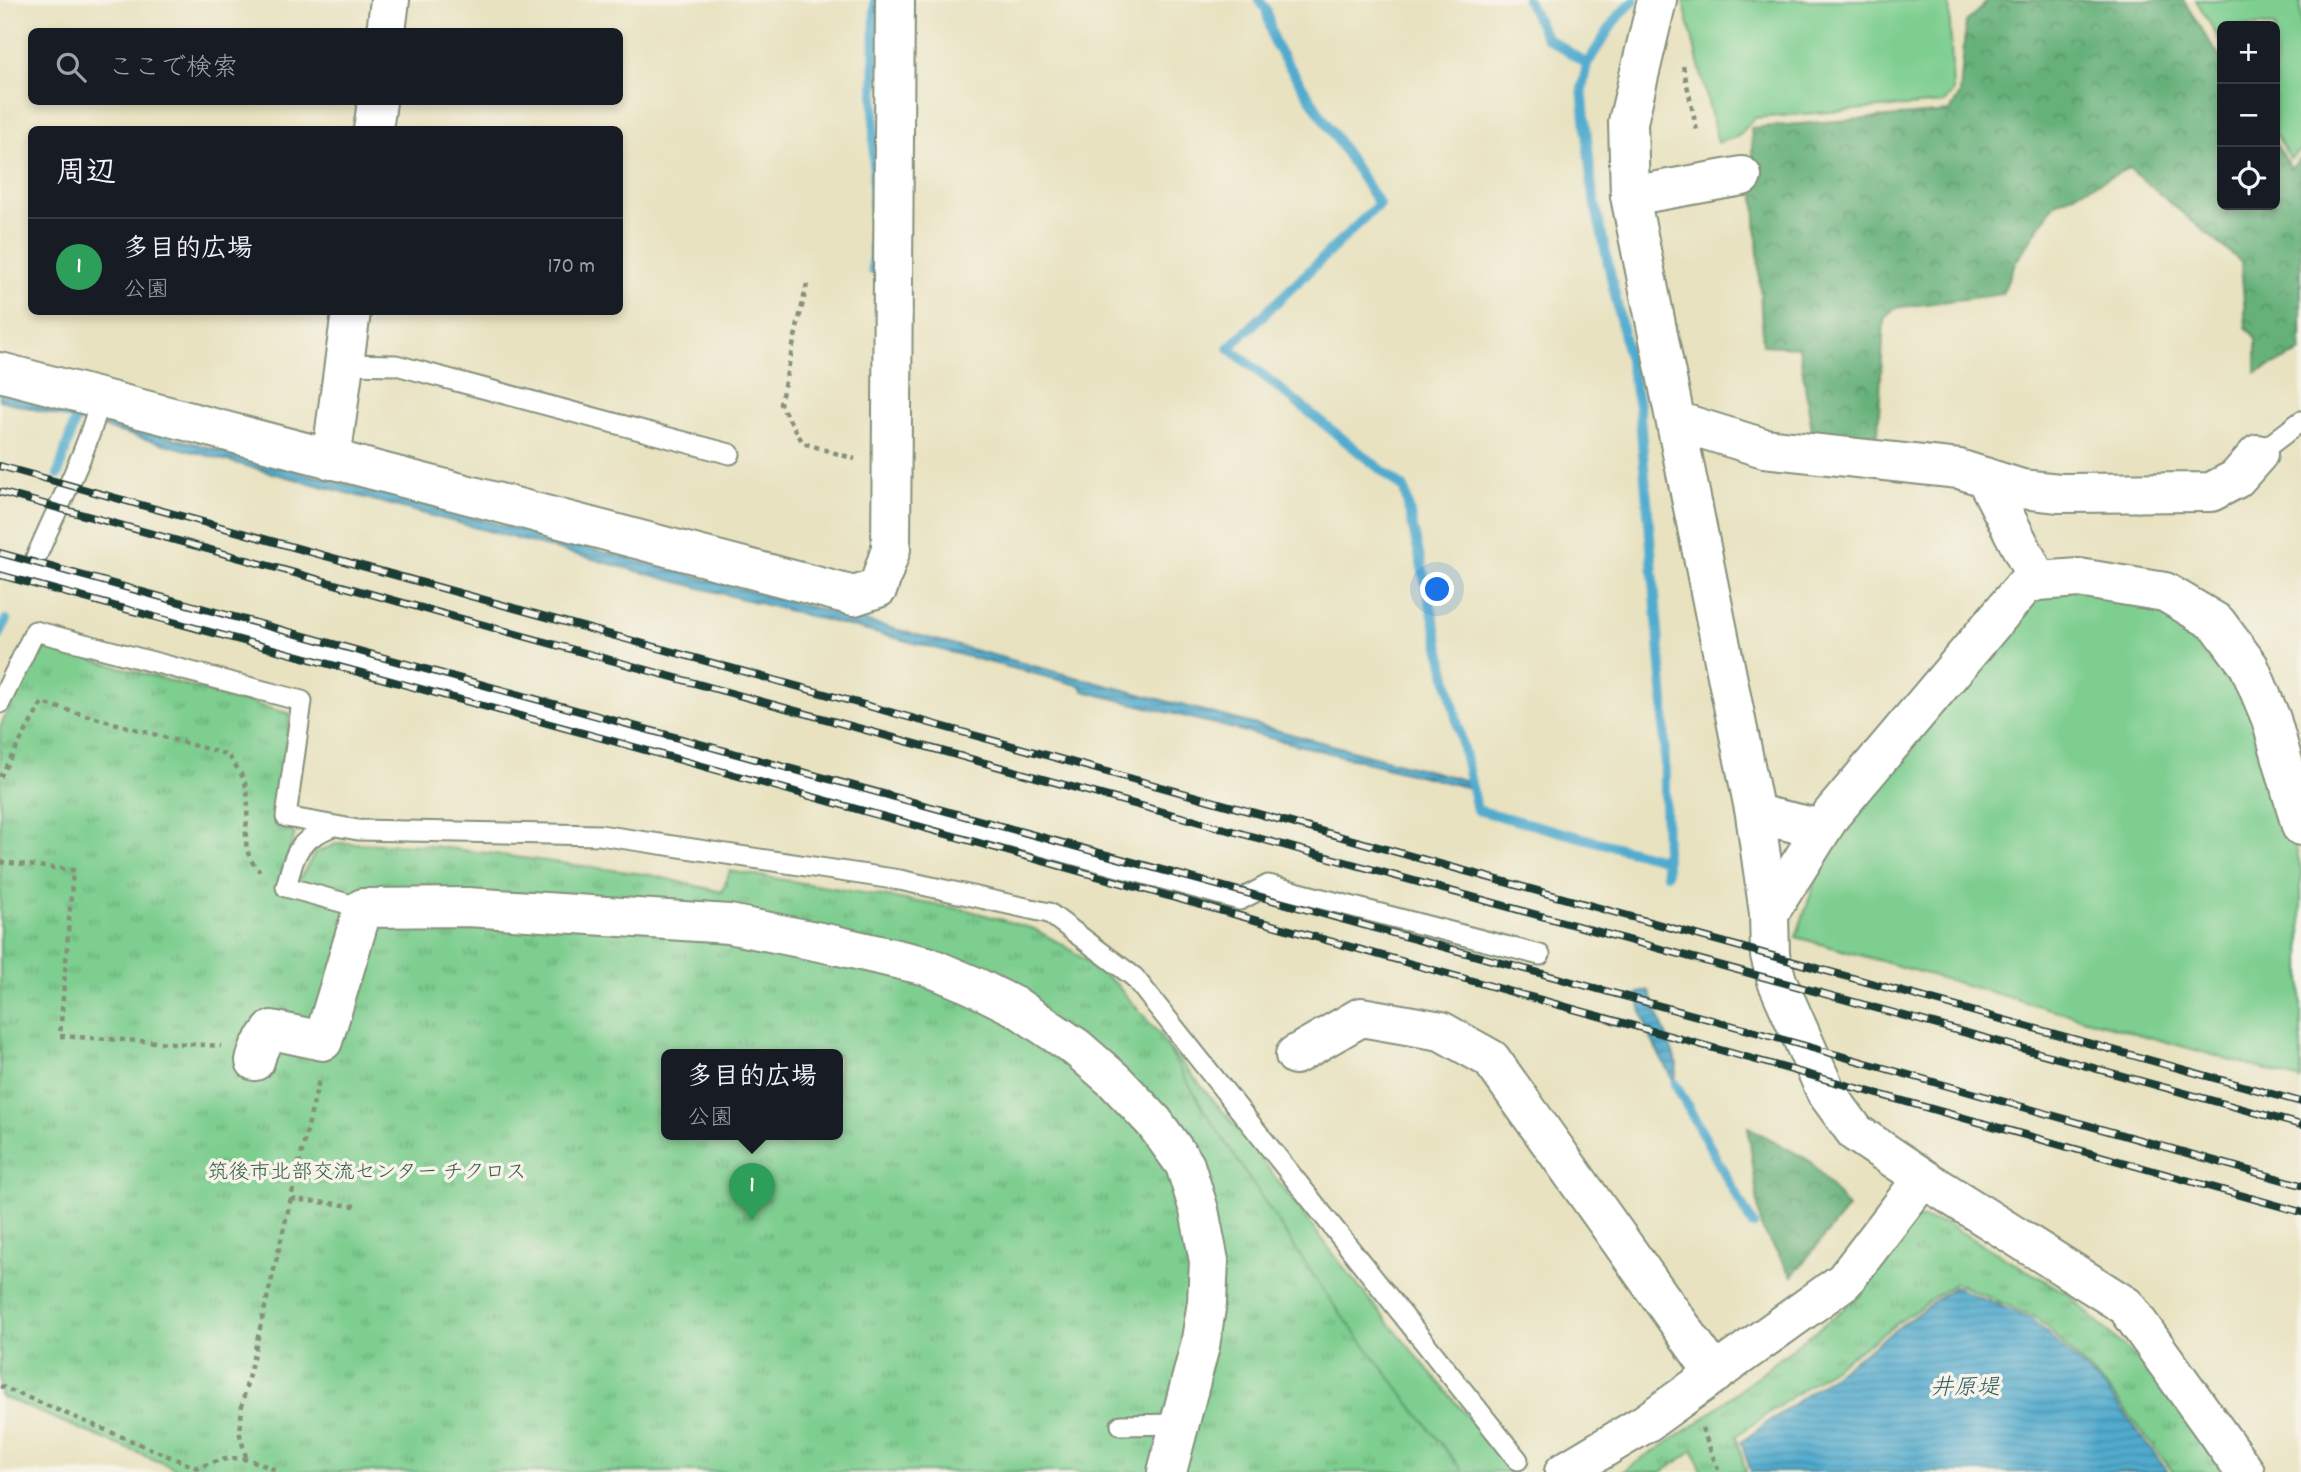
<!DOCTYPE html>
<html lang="ja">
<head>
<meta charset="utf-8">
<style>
  :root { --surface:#171b24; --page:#20242c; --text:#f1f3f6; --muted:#9ea1a6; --line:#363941; --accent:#2563eb }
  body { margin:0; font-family:Dekko,"Klee One",sans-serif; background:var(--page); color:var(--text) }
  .controls { position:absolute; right:21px; top:21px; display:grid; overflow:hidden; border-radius:10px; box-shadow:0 4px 10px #0003 }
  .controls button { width:63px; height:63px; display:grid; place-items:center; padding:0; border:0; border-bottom:2px solid var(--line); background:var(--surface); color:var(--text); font:35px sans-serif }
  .you { position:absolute; left:1438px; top:590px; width:24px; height:24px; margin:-18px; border:5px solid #fff; border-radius:50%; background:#1a73e8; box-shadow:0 0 0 10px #1a73e833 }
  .badge { display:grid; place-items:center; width:46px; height:46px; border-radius:50%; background:var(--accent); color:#fff; font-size:23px; font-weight:700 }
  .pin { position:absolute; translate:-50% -58px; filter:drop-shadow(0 2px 4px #0008) }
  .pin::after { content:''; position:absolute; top:37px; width:24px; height:21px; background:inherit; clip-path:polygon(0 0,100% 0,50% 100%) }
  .popup { position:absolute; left:661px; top:1049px; width:182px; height:91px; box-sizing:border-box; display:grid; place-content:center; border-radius:10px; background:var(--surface); filter:drop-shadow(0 2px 5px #0005); font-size:23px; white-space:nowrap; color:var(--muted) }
  .popup b { font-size:26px; color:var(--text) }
  .popup::after { content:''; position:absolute; left:50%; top:100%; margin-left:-14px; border:14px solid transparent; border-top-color:var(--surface) }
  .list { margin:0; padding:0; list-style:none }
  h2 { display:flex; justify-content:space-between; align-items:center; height:91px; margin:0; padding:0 28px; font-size:30px }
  h2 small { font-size:23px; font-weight:400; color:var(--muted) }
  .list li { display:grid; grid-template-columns:46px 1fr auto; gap:21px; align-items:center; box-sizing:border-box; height:98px; padding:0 28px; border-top:2px solid var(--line) }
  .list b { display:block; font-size:26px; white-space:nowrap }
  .list p { margin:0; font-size:23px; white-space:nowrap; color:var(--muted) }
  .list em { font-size:23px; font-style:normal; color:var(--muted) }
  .icon { flex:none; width:38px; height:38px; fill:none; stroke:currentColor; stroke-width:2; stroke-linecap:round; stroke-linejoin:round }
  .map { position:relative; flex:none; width:2301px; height:1472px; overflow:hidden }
  .search { position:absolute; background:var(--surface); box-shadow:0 4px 10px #0003; left:28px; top:28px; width:595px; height:77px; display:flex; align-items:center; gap:18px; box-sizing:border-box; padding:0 24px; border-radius:10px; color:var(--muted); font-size:26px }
  .panel { position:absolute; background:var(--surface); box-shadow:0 4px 10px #0003; left:28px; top:126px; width:595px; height:189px; border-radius:10px }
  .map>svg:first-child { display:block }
  .green { fill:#7dce8f; stroke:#4e8662; stroke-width:2 }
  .forest { fill:url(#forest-crowns); stroke:#427757; stroke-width:2 }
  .park { fill:url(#park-tufts); stroke:#4e8662; stroke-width:2; fill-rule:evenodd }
  .water { fill:url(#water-rules); stroke:#387481; stroke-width:2 }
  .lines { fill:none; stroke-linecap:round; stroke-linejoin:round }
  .stream { stroke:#51abce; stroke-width:10 }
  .lane-casing { stroke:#84907a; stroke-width:23 }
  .street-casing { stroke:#84907a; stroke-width:42 }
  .path { stroke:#84907a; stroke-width:4.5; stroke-dasharray:5 5; stroke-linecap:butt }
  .lane { stroke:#fff; stroke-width:19 }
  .street { stroke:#fff; stroke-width:38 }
  .rail-casing { stroke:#1f3d34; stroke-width:8 }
  .rail { stroke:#f7f3e8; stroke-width:5; stroke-dasharray:16; stroke-linecap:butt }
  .labels { text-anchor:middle; stroke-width:7; stroke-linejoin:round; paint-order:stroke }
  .park-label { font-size:21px; fill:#325a46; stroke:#f7f3e8 }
  .water-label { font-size:23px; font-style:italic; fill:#2e5e62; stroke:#f7f3e8 }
</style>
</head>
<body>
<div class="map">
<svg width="2301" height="1472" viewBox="0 0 2301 1472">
  <defs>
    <pattern id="forest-crowns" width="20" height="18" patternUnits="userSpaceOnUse" patternTransform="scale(1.75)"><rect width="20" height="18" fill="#66b17a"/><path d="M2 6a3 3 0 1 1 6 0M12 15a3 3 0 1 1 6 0" fill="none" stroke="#539165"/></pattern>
    <pattern id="park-tufts" width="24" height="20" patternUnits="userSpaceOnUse" patternTransform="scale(1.75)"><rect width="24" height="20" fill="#7dce8f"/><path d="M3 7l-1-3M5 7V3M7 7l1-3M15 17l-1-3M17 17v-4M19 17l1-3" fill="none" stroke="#66a876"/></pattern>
    <pattern id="water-rules" width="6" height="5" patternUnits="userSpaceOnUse" patternTransform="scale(1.75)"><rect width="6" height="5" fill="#51abce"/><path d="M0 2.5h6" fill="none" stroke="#438ca8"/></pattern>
  </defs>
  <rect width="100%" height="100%" fill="#f7f3e8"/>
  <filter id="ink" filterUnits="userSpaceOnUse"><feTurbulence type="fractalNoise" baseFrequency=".0143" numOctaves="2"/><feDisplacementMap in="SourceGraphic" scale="14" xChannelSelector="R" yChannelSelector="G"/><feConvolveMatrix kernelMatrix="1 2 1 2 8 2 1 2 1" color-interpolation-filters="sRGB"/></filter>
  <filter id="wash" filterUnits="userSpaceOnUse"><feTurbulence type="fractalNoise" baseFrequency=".00686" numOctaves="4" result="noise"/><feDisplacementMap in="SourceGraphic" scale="28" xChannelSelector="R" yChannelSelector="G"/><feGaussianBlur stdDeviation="1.57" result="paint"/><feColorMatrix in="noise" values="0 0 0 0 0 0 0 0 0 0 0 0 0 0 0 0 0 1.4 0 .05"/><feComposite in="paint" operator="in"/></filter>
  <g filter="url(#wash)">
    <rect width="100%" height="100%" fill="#e8e2c0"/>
    <path class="green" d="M1683,0H1949L1953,92L1944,103L1754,118L1739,136L1718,143Z
      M2196,0H2301V150L2290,159L2275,133V26H2222V44Z
      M2083,588L2166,600L2243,676L2278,777L2301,869V1080L1796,937L1821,865L1863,804L2029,598Z
      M731,912L1160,1038L1239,1130L1357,1285L1514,1472H1414Z"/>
    <path class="forest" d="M1989,0H2183L2222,61V205H2275V143L2291,168L2301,158V352L2256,373V338L2246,327L2241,262L2129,168L2055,203L2015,263L2002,294L1894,308L1884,319L1878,434L1813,437L1799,347L1763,345L1751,128L1950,112L1960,94L1966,22Z
      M1748,1127L1810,1161L1848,1208L1792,1276L1761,1227Z"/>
    <path class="park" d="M39,645L291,714L274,825L295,834L282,872L300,878L315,853L339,843L425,845L651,875L722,892L730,871L967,910L1034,929L1067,947L1116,984L1160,1035L1204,1110L1327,1296L1463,1472H184L0,1396V727ZM666,1055H838V1135H666Z
      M1917,1218L1945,1223L2068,1294L2159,1380L2225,1472H2173L2112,1393L2037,1318L1955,1283L1736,1436L1746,1472H1702L1694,1450L1662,1472H1622L1696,1424L1861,1295Z"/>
    <path class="water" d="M0,392L1468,781L1469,788L1083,691L1082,686L689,585L64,417L0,400Z
      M1649,991L1677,1064L1675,1084C1659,1055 1642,1026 1638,993Z
      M1954,1287L2032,1319L2107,1390L2168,1472H1751L1741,1442Z"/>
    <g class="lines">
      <path class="stream" d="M1259,0L1266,9L1274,43L1379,204L1229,348L1404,488L1477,810L1666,860
        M1527,0L1546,37L1587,64
        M1634,0L1615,20L1587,64L1582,88L1592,189L1639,406L1664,702L1666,874
        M873,270L875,0
        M58,474L76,417L65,414
        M0,634L6,620
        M1675,1084L1753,1225"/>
    </g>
  </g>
  <g filter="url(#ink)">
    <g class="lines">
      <defs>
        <path id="lane" d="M344,364L396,365L730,454
          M2258,454L2301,421
          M0,562L1240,900L1268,885L1540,955
          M31,570C53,513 86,459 100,399
          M0,703L35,631L302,701L286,817L358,830L600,835L900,880L1049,913L1134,977L1518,1460
          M333,826C297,841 296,850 286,887L363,908
          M1121,1425L1179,1424"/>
        <path id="street" d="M1657,0L1628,122L1630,196L1755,814L1769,913L1770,955L1777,981L1826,1092L1856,1133L1923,1178L2126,1306L2245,1472
          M386,32L390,0
          M373,130L377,102
          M1630,196L1742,176
          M0,372L854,596L878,588L891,549L895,0
          M1676,421L1764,448L1959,469L2022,489L2059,493L2211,492L2236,479L2258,454
          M331,460L351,312
          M1985,477L2038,581
          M1755,814L1822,829
          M1769,913L1831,815L2025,585L2038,581L2079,578L2165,592L2217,623L2249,666L2271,719L2301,826
          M1295,1055L1361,1017L1441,1031L1491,1059L1715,1374
          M255,1061L259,1048L272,1030L323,1041L363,908L467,907L729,924L835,945L927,966L972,985L1018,1008L1077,1048L1115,1081L1154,1122L1185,1165L1199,1210L1209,1261L1207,1302L1200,1346L1167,1472
          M1564,1472L1646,1423L1844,1281L1923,1178"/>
      </defs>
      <use href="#lane" class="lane-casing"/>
      <use href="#street" class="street-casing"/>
      <path class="path" d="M1683,66L1697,131
        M807,284L780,404L803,443L855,459
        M0,777L42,703L228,755C233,763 242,773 245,783C255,813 233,847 260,871
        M0,862L73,870L60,1036L221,1046
        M291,1199L355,1206
        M0,1386L197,1468C236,1453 242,1456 280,1472
        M1702,1428L1719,1472
        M246,1457L240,1435L242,1404L319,1080"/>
      <use href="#lane" class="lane"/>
      <use href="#street" class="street"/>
      <defs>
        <path id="rail" d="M0,466L2301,1102
          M0,492L2301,1125
          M0,553L1752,1031L2301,1185
          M0,575L609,740L2301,1212"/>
      </defs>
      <use href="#rail" class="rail-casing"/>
      <use href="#rail" class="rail"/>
    </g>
  </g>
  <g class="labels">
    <g class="park-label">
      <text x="367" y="1178">筑後市北部交流センター チクロス</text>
    </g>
    <g class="water-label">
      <text x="1965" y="1394">井原堤</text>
    </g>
  </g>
</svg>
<div class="controls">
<button>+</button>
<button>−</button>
<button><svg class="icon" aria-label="locate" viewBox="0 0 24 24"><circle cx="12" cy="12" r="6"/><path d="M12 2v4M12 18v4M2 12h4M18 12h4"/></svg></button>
</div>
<div class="you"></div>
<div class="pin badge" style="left:752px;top:1221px;background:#2e9e5b">1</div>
<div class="popup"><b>多目的広場</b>公園</div>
<div class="search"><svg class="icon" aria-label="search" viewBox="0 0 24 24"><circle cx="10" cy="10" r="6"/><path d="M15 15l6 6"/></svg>ここで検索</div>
<section class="panel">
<h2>周辺<small></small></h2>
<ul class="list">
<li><span class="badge" style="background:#2e9e5b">1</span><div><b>多目的広場</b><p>公園</p></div><em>170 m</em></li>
</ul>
</section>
</div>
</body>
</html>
